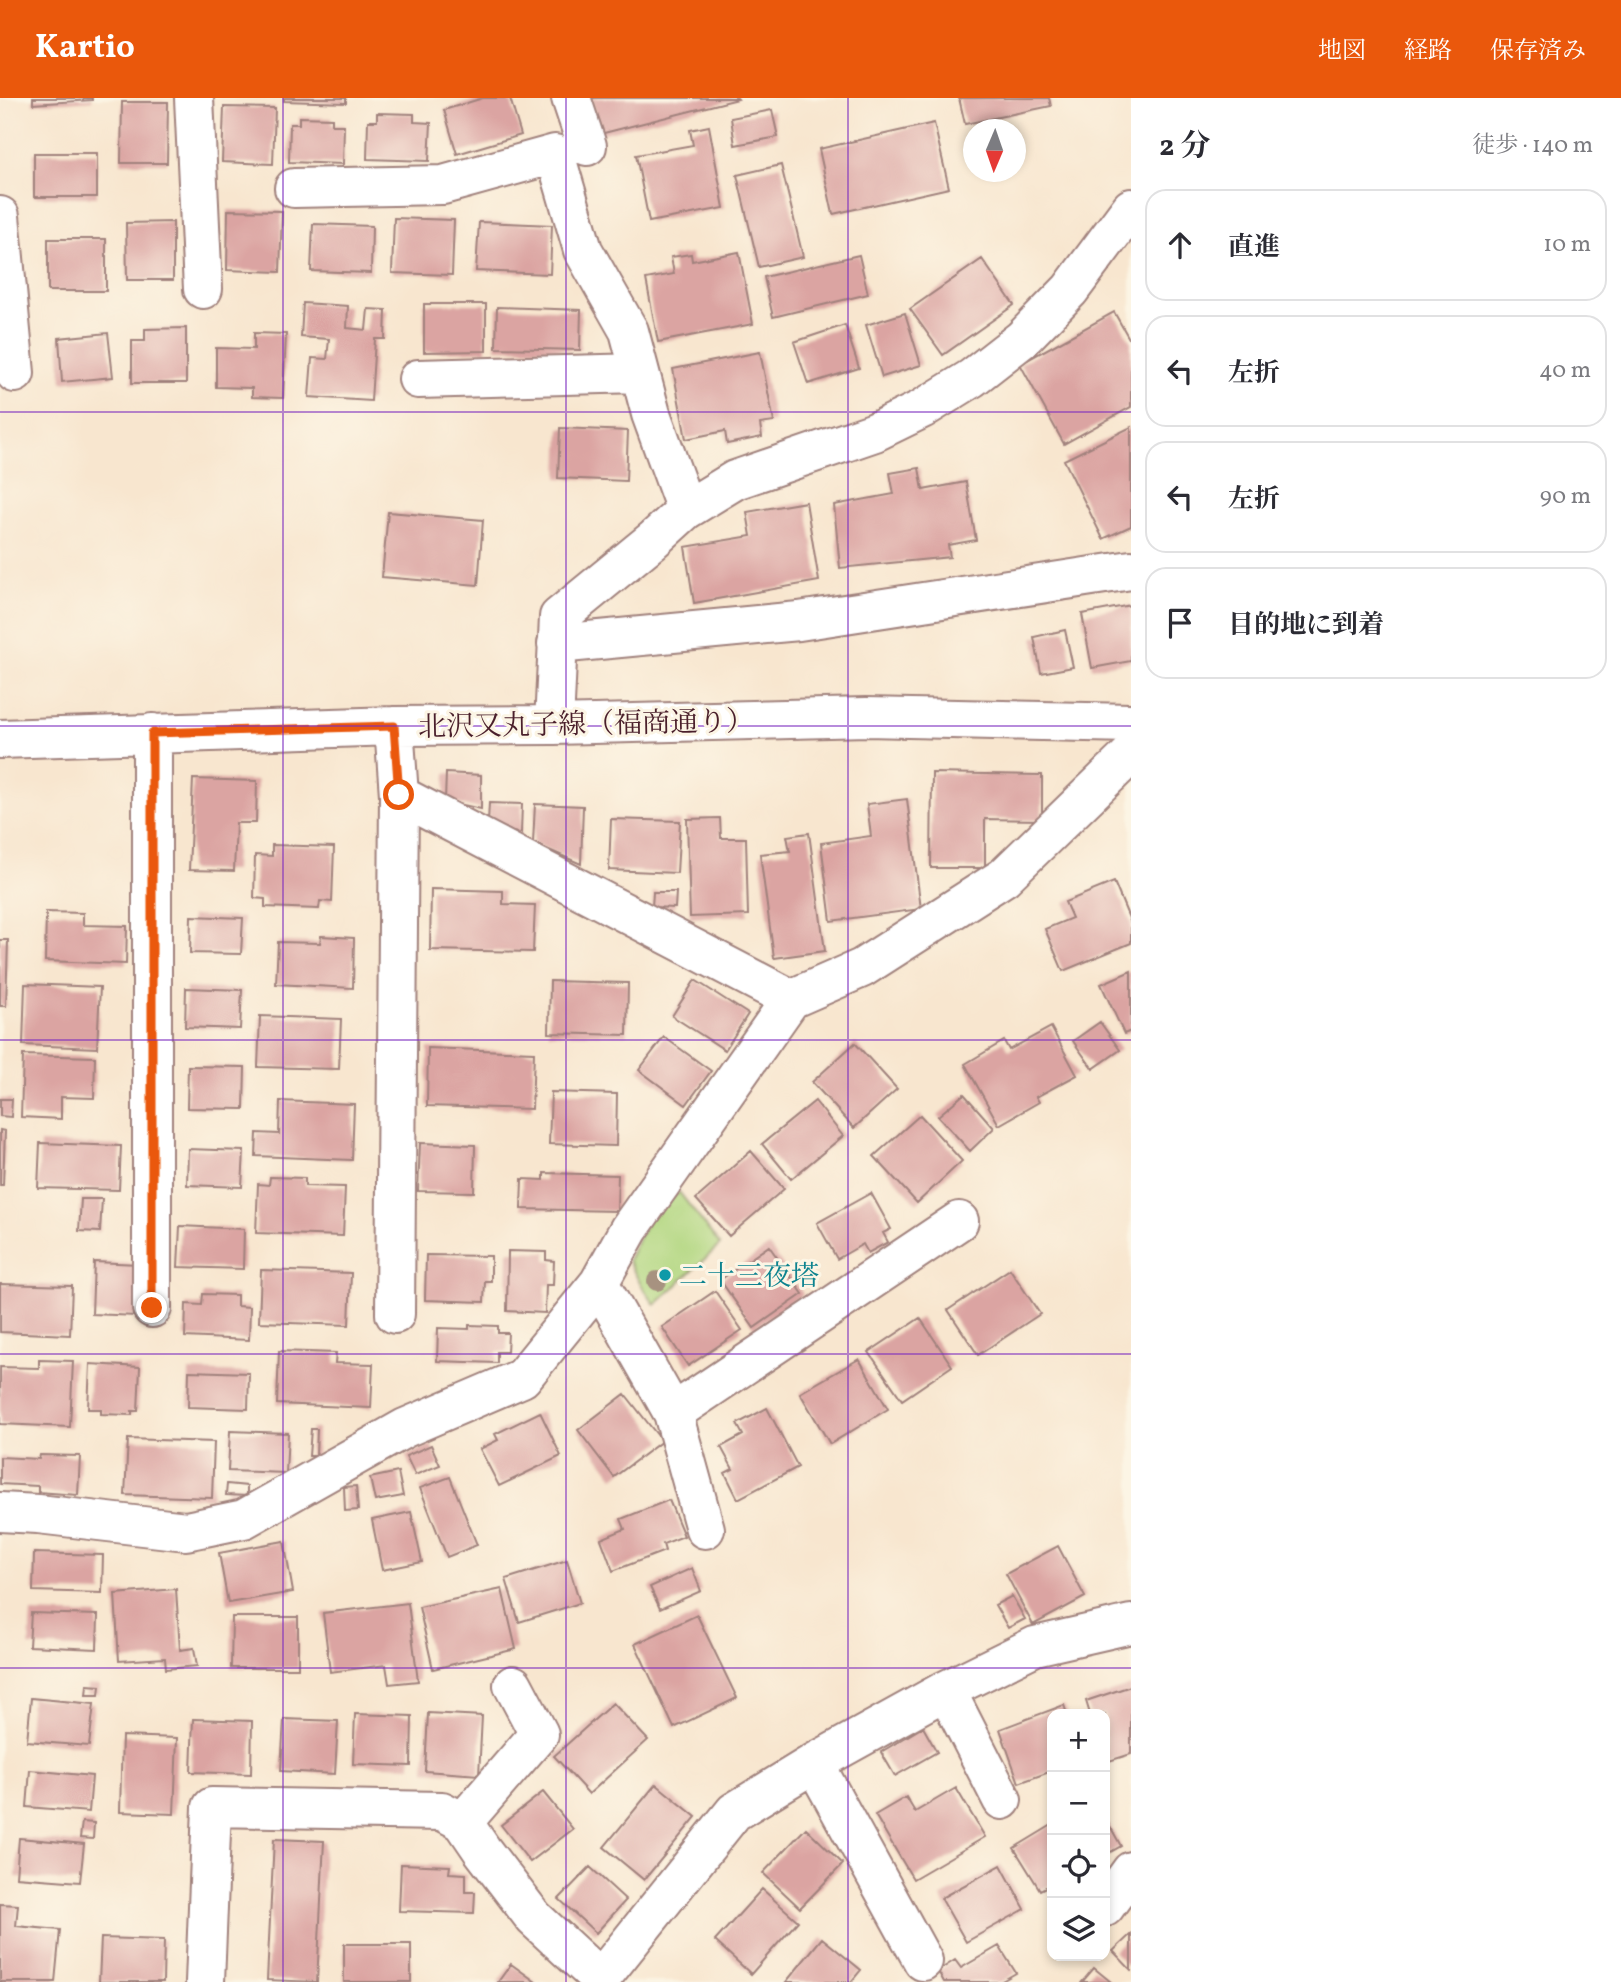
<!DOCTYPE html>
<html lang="ja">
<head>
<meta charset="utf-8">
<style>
  :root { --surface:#fff; --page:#f2f2f3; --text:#2b2b33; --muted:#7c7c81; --line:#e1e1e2; --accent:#ea580c }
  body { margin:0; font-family:Vollkorn,"Noto Serif JP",serif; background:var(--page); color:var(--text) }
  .controls { position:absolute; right:21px; bottom:21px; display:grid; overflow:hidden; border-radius:14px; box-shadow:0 4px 10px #0003 }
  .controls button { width:63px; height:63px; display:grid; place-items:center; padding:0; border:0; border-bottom:2px solid var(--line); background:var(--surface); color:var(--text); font:35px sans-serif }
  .compass { position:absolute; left:963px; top:21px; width:63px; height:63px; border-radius:50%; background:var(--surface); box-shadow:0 4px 10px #0003; rotate:182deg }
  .stop { position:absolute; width:21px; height:21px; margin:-16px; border:5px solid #ea580c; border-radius:50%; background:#fff }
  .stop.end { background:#ea580c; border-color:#fff; box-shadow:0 2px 7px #0008 }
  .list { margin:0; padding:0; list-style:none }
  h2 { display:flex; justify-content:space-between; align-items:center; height:91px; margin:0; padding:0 28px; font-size:30px }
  h2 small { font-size:23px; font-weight:400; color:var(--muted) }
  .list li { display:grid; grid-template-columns:46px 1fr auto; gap:21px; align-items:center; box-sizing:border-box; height:112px; margin:0 14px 14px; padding:0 14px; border:2px solid var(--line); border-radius:21px }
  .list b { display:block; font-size:26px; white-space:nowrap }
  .list em { font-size:23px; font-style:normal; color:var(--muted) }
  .icon { flex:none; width:38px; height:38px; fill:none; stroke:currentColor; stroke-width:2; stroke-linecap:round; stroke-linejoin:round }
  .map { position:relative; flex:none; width:1131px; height:1884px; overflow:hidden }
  header { display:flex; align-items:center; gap:42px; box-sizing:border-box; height:98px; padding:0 35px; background:var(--accent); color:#fff }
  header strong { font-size:33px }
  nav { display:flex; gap:38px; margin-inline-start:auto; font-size:24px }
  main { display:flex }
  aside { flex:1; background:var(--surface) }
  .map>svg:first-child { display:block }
  .green { fill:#b2d781; stroke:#7e7b56; stroke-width:2 }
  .building { fill:#dba4a2 }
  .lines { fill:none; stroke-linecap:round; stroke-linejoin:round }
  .minor-casing { stroke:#a1827d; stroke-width:42 }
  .minor { stroke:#fff; stroke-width:38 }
  .tree { fill:#a79280 }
  .route { stroke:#ea580c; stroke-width:9 }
  .grid { fill:none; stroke:#7b2cbf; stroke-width:2; stroke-opacity:0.55 }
  .culture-dot { fill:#0f9aa8; stroke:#fcf5e5; stroke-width:2.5 }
  .labels { text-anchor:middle; stroke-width:6; stroke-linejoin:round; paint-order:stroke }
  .street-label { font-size:28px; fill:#4a1f2b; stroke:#fcf5e5 }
  .culture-label { font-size:28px; fill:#0d838f; stroke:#fcf5e5; text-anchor:start }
</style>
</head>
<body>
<header>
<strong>Kartio</strong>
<nav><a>地図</a><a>経路</a><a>保存済み</a></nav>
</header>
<main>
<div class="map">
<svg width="1131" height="1884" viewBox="0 0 1131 1884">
  <rect width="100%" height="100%" fill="#fcf5e5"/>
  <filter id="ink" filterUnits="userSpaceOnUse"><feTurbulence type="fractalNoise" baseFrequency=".0143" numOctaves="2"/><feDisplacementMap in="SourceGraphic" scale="14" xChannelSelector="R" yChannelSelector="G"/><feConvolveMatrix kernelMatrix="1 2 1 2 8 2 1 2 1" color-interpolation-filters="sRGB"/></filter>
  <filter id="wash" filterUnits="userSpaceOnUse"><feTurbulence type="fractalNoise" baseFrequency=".00686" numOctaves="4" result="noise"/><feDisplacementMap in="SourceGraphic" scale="28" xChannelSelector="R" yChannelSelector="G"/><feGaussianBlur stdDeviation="1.57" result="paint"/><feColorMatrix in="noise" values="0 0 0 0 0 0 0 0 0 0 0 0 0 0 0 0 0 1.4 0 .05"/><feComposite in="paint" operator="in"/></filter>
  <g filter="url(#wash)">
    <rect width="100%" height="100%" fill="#f8e6cf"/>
    <path class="green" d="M679,1094L720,1147L655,1207L640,1185L628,1162L648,1121Z"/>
    <g id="blocks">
      <path class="building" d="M33,0H92V2L33,6Z
        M284,0H346V5L284,3Z
        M483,0H510L521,37L457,56L444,12Z
        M591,0H737L738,1L600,36Z
        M959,0H1049L1051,8L965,26Z
        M122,4H168L167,65H121Z
        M224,9L275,10L273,66L222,64Z
        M772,12L778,39L735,47L731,20Z
        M377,15L414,16V24L431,25L429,63L367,61L368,23H377Z
        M299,19L332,20V27H344L343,66L289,64L290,26H299Z
        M934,25L949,90L833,116L819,51Z
        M709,28L724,110L649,124L636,57L693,47L690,32Z
        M34,55H97V99H34Z
        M781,67L803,159L759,169L737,77Z
        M228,112L282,113L280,174L227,172Z
        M394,120L454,122L452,177L392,175Z
        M173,124V182H127L126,125Z
        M479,124L552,127L550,176L476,173Z
        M313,126L372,128L371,175L311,173Z
        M48,141H106V193H48Z
        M739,154L753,226L658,244L646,181L674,176L671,159L691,156L692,163Z
        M859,157L868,196L773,219L764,179Z
        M982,161L1014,207L943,257L910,211Z
        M303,205L348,208L347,230L366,232L368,211L386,212L385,241H375L371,303L309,299L312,260L327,261L329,241L301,239Z
        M424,206H486V253L424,254Z
        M497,209L581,212L580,252L496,250Z
        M1114,214L1131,244V309L1064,346L1020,266Z
        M905,215L921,267L882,279L866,227Z
        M845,227L859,270L808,286L794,244Z
        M186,230V285H132V243H145V231Z
        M108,235L113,279L62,284L59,240Z
        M254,235L286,236L283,300L252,299V290L216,289V250L254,251Z
        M760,254L774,324L760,326L762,339L727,346L725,333L686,341L673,271Z
        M1131,329V428L1103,441L1064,362Z
        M560,330L628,333L626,383L558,380Z
        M919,370L923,392L966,384L976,442L948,447L950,459L840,470L834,407L894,396L890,375Z
        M806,404L819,483L694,505L685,449L751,438L747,414Z
        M388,414L483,422L478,487L382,479Z
        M1131,507V563L1092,570L1082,516Z
        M1065,532L1073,569L1041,575L1034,539Z
        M446,675L481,677V711L445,703Z
        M932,675L1042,677V722L985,721V770H931Z
        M193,681L257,683L256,725H236L234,773L189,772Z
        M907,701L921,811L831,823L821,745L871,738L867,706Z
        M489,705L522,706L521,735L510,734L488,725Z
        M535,706L583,708L581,766L533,745Z
        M720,720L721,740H746L748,817L690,819L687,721Z
        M611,721L680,723L677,775L609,772Z
        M809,735L825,853L774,860L760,756L790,753L787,738Z
        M272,747L334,749L332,804L320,803L319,811L265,809V801L254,800L255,757L272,758Z
        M1114,784L1131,825V845L1063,873L1045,831L1072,820L1065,804Z
        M431,791L503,793V806L535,807L533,854L430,852Z
        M653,794H676L675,810L652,809Z
        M46,814L83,815V827L127,828L126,866L45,863Z
        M191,818L243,820L241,856L190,855Z
        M321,838L354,840L353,890L276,886L278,844L320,845Z
        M0,842H8L6,908H0Z
        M1131,873V933L1124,936L1101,886Z
        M695,882L748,916L725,952L672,918Z
        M550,883L628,885L627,937L549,935Z
        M25,886L100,889L97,950L23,947Z
        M186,890L242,892L240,931L185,929Z
        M260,918L341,921L339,971L258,969Z
        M1100,924L1120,952L1093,971L1073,943Z
        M1051,929L1077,977L1036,999L1039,1004L999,1027L965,966L1004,943L1009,952Z
        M664,939L711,973L686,1007L639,972Z
        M855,945L897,991L854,1030L812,984Z
        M428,950L534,954L532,1011L427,1008Z
        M23,957L95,959L94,1000L61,999V1021L21,1019Z
        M188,968L245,969L244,1011L187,1010Z
        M551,994L617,996L616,1048L549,1046Z
        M964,996L994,1030L970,1053L938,1018Z
        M0,1001H12L11,1019L0,1018Z
        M280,1003L354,1006L352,1062L256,1058L257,1035L279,1036Z
        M815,1003L843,1038L791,1081L762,1046Z
        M920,1017L962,1063L917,1105L874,1058Z
        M0,1032L5,1033L3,1087H0Z
        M40,1045L121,1048L119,1092L38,1090Z
        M420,1045L475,1047L474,1094L418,1093Z
        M188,1051L244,1053L242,1089L187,1087Z
        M751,1053L784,1091L729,1138L696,1101Z
        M544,1075L618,1077L617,1113L521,1111L522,1081L544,1082Z
        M270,1079L305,1080V1088L345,1089L343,1138L256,1135L258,1086L269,1087Z
        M871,1095L891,1131L883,1135L888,1144L868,1155L863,1146L837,1161L817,1125Z
        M81,1101H102L100,1134L79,1133Z
        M180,1128L244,1131L243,1171L178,1169Z
        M769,1148L803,1196L754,1230L720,1182Z
        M508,1153L546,1154V1162L554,1163L553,1187H546L545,1215L507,1213Z
        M426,1157L491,1158V1183H485L484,1204L425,1202Z
        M94,1164L139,1166L137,1218L92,1216Z
        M1010,1171L1040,1216L978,1257L948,1212Z
        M261,1172L351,1175L349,1227L259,1224Z
        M0,1186L72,1188L70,1237L0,1234Z
        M715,1193L742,1232L688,1268L662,1229Z
        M203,1196L237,1197V1208L250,1209L249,1242L185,1239L186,1206L202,1207Z
        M920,1220L952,1268L902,1302L869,1254Z
        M469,1227L498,1228V1235H508L507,1254H497V1265L437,1263L438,1230L469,1231Z
        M279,1253L336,1255L335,1265L373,1266L371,1310L277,1306Z
        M859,1261L888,1311L830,1346L800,1295Z
        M39,1262L73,1263L70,1329L0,1326V1269L39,1270Z
        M90,1266L140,1269L138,1313H132V1317L101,1316V1311H88Z
        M189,1273L249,1275L248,1311L188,1309Z
        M625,1296L662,1343L614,1379L578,1332Z
        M767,1310L798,1369L738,1401L725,1375L733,1371L721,1349L743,1337L737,1326Z
        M540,1314L561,1358L499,1388L480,1351L498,1342L495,1336Z
        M311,1331H317L316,1358H309Z
        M230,1333L288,1335L286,1375L228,1373Z
        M128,1341L214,1344L212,1400L125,1397Z
        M431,1347L440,1367L415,1377L406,1358Z
        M40,1357L80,1358L78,1397L38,1394V1388L0,1386V1359L39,1361Z
        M398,1374L403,1398L375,1403L370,1380Z
        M450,1379L477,1447L447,1459L420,1390Z
        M227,1386L247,1388V1398L226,1397Z
        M356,1388L358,1412L345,1413L344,1389Z
        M669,1402L684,1438L663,1446L665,1453L613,1473L601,1441L625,1431L621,1421Z
        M411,1414L422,1464L382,1472L372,1422Z
        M284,1443L293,1494L228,1505L219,1455Z
        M1058,1448L1085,1499L1033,1527L1006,1476Z
        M34,1455L103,1457L102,1495L33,1493Z
        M567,1462L580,1505L519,1524L506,1481Z
        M692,1470L701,1493L660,1511L650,1489Z
        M176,1491L180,1552L194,1550L197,1568L166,1571L165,1560L119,1563L115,1496Z
        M502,1491L516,1551L433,1571L419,1509Z
        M1012,1498L1025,1521L1008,1530L995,1507Z
        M408,1505L418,1583L389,1586L386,1567L330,1574L323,1515Z
        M31,1515L98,1517L97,1551L29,1548Z
        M697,1517L737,1600L674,1630L635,1546Z
        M232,1519H298V1570H231Z
        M87,1587L100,1588L99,1597H86Z
        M1131,1588V1656L1106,1664L1105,1616H1090L1086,1603Z
        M31,1600L94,1606L89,1648L27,1643Z
        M613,1605L648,1642L589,1696L554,1658Z
        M1064,1607L1067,1616H1052V1673L1019,1685L1000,1631Z
        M428,1615L482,1618L479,1677L425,1673Z
        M355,1616L412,1618L411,1668L353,1666Z
        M193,1621L252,1623L251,1676L191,1674Z
        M284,1621L338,1623L335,1676L281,1673Z
        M923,1629L937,1654L895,1678L881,1654Z
        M122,1638L177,1640L174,1716L120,1714Z
        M30,1672L92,1678L89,1714L27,1709Z
        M656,1686L696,1719L644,1782L604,1749Z
        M956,1690L985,1739L913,1781L875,1717L906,1699L915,1714Z
        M543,1694L573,1731L530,1764L501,1727Z
        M1105,1719L1121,1748L1105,1757Z
        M82,1724L94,1725L93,1741L80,1740Z
        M1052,1727V1786L1040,1792L1014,1750Z
        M806,1730L843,1766L800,1810L763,1775Z
        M19,1740L84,1746L80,1784L16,1779Z
        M274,1741L324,1743L317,1884L267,1882Z
        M401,1766L450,1768L449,1775L466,1776V1794H475L474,1815L399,1813Z
        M1001,1767L1025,1811L966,1844L941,1800Z
        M590,1769L626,1802L596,1835L559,1801Z
        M762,1791L798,1823L751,1876L715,1843Z
        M0,1806L18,1807L16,1828L60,1832L55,1884H0Z
        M1131,1836V1872L1113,1853Z
        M101,1840L164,1842L163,1884H99Z
        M822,1840L861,1872L851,1884H786Z
        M344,1846H411V1884H344Z
        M999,1848L1016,1875L1000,1884H944L938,1873L955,1862L961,1870Z
        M511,1866L536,1884H498Z
        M1094,1870L1111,1884H1082Z"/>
    </g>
  </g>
  <g filter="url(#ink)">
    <use href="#blocks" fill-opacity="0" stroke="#a1827d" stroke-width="2"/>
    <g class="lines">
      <defs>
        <path id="minor" d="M194,0L203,191
          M571,0L587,48
          M294,90L443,87L555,56L583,152L629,233L651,316L686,412
          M0,118L15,275
          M418,281L640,275
          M557,546L799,523L1131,472
          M554,627L559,519L653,442L686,412L735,382L875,334L922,311L972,280L1022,241L1070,192L1131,110
          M394,628L399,697L395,1216
          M152,635V1210
          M0,641L394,628L554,627L866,619L1131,625
          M399,697L791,901
          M959,1123L673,1315L599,1185L629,1131L791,901L862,870L1004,779L1131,656
          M673,1315L705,1431
          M0,1414L38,1416L186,1433L244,1421L405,1330L522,1280L599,1185
          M946,1592L1002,1702
          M814,1665L923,1863
          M463,1724L539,1636L513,1587
          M1105,1809L1131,1773
          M205,1884L212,1709L442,1713L463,1724L482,1752L534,1820L600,1881
          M598,1884L734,1714L814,1665L946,1592L1035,1548L1131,1526"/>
      </defs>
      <use href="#minor" class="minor-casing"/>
      <use href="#minor" class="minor"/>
    </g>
    <circle class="tree" cx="657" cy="1183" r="10"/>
  </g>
  <g class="lines" filter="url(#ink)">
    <path class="route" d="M152,1210V635L394,628L399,697"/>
  </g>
  <path class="grid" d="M283,0V1884M566,0V1884M848,0V1884M0,314H1131M0,628H1131M0,942H1131M0,1256H1131M0,1570H1131"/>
  <circle class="culture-dot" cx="665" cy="1177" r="7"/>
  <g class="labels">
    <g class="street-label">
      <text transform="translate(586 625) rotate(-1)" y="10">北沢又丸子線（福商通り）</text>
    </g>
    <g class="culture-label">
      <text x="679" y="1187">二十三夜塔</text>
    </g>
  </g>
</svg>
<div class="controls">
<button>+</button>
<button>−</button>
<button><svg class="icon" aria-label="locate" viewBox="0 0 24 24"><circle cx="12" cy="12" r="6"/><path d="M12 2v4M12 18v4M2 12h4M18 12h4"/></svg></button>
<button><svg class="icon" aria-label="layers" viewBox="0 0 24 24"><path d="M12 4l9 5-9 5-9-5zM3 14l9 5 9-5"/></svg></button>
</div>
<svg class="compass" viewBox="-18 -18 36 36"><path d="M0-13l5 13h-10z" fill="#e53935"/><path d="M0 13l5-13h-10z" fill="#7c7c81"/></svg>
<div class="stop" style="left:399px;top:697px"></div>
<div class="stop end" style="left:152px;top:1210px"></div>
</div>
<aside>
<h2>2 分<small>徒歩 · 140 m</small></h2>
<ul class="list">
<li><svg class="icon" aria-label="ahead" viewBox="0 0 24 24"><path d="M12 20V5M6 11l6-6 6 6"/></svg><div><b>直進</b></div><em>10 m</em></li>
<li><svg class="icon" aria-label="left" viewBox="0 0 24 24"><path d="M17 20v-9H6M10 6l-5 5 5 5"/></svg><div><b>左折</b></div><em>40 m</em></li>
<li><svg class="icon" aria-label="left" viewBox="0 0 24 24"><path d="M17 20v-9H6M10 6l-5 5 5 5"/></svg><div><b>左折</b></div><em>90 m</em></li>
<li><svg class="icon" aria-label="arrive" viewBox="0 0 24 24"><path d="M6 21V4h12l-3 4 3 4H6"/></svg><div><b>目的地に到着</b></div></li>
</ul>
</aside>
</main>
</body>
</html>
